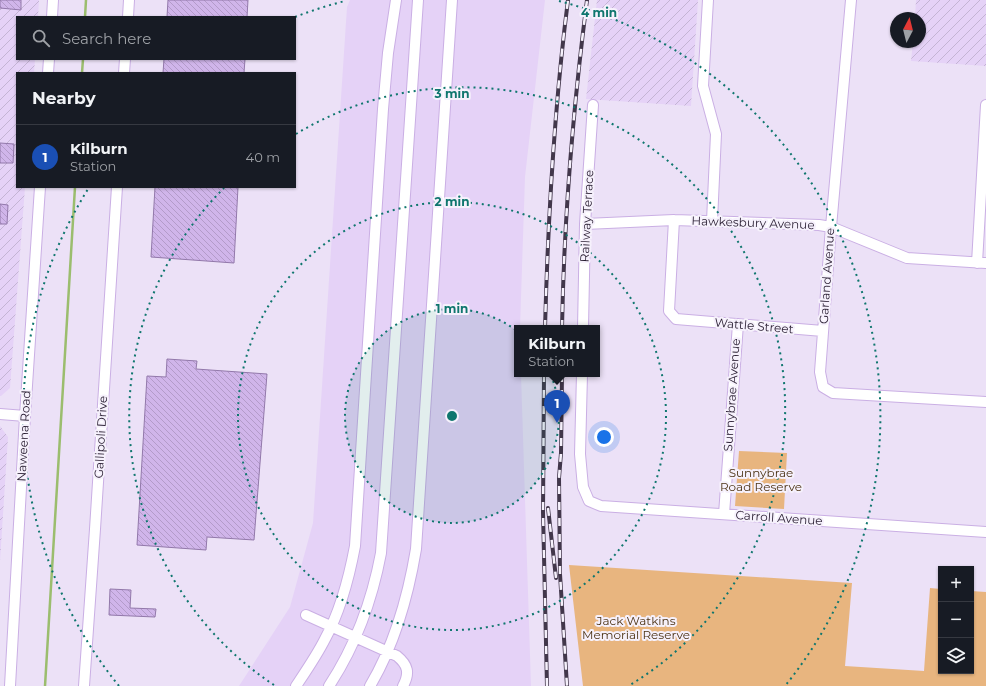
<!DOCTYPE html>
<html lang="en">
<head>
<meta charset="utf-8">
<style>
  :root { --surface:#171b24; --page:#20242c; --text:#f1f3f6; --muted:#9ea1a6; --line:#363941; --accent:#1a73e8 }
  body { margin:0; font-family:Montserrat,sans-serif; background:var(--page); color:var(--text) }
  .controls { position:absolute; right:12px; bottom:12px; display:grid; overflow:hidden; border-radius:0px; box-shadow:0 1px 3px #0004 }
  .controls button { width:36px; height:36px; display:grid; place-items:center; padding:0; border:0; border-bottom:1px solid var(--line); background:var(--surface); color:var(--text); font:20px sans-serif }
  .compass { position:absolute; left:890px; top:12px; width:36px; height:36px; border-radius:50%; background:var(--surface); box-shadow:0 1px 3px #0004; rotate:7deg }
  .you { position:absolute; left:604px; top:437px; width:14px; height:14px; margin:-10px; border:3px solid #fff; border-radius:50%; background:#1a73e8; box-shadow:0 0 0 6px #1a73e833 }
  .badge { display:grid; place-items:center; width:26px; height:26px; border-radius:50%; background:var(--accent); color:#fff; font-size:13px; font-weight:700 }
  .pin { position:absolute; translate:-50% -33px; filter:drop-shadow(0 1px 2px #0008) }
  .pin::after { content:''; position:absolute; top:21px; width:14px; height:12px; background:inherit; clip-path:polygon(0 0,100% 0,50% 100%) }
  .popup { position:absolute; left:514px; top:325px; width:86px; height:52px; box-sizing:border-box; display:grid; place-content:center; border-radius:0px; background:var(--surface); filter:drop-shadow(0 1px 3px #0005); font-size:13px; white-space:nowrap; color:var(--muted) }
  .popup b { font-size:15px; color:var(--text) }
  .popup::after { content:''; position:absolute; left:50%; top:100%; margin-left:-8px; border:8px solid transparent; border-top-color:var(--surface) }
  .list { margin:0; padding:0; list-style:none }
  h2 { display:flex; justify-content:space-between; align-items:center; height:52px; margin:0; padding:0 16px; font-size:17px }
  h2 small { font-size:13px; font-weight:400; color:var(--muted) }
  .list li { display:grid; grid-template-columns:26px 1fr auto; gap:12px; align-items:center; box-sizing:border-box; height:64px; padding:0 16px; border-top:1px solid var(--line) }
  .list b { display:block; font-size:15px; white-space:nowrap }
  .list p { margin:0; font-size:13px; white-space:nowrap; color:var(--muted) }
  .list em { font-size:13px; font-style:normal; color:var(--muted) }
  .icon { flex:none; width:22px; height:22px; fill:none; stroke:currentColor; stroke-width:2; stroke-linecap:round; stroke-linejoin:round }
  .map { position:relative; flex:none; width:986px; height:686px; overflow:hidden }
  .search { position:absolute; background:var(--surface); box-shadow:0 1px 3px #0004; left:16px; top:16px; width:280px; height:44px; display:flex; align-items:center; gap:10px; box-sizing:border-box; padding:0 14px; border-radius:0px; color:var(--muted); font-size:15px }
  .panel { position:absolute; background:var(--surface); box-shadow:0 1px 3px #0004; left:16px; top:72px; width:280px; height:116px; border-radius:0px }
  .map>svg:first-child { display:block }
  .built { fill:#e5d2f7 }
  .industrial { fill:url(#industrial-furrows) }
  .green { fill:#e8b57f }
  .lines { fill:none; stroke-linecap:round; stroke-linejoin:round }
  .stream { stroke:#9bbd6e; stroke-width:2.5 }
  .building { fill:url(#building-back-hatch); stroke:#9278aa }
  .minor-casing { stroke:#caafe4; stroke-width:12 }
  .minor { stroke:#fff; stroke-width:10 }
  .rail-casing { stroke:#42374b; stroke-width:4 }
  .rail { stroke:#f6f1fc; stroke-width:2.5; stroke-dasharray:8; stroke-linecap:butt }
  .ring { fill:none; stroke:#0f766e; stroke-width:2; stroke-dasharray:2 4 }
  .labels { text-anchor:middle; stroke-width:4; stroke-linejoin:round; paint-order:stroke }
  .street-label { font-size:12px; fill:#271c30; stroke:#f6f1fc }
  .park-label { font-size:12px; fill:#4c3315; stroke:#f6f1fc }
  .centre { fill:#0f766e; stroke:#f6f1fc; stroke-width:2 }
  .ring-label { font-size:12px; text-anchor:middle; font-weight:bold; fill:#0f766e; stroke:#f6f1fc; stroke-width:4; stroke-linejoin:round; paint-order:stroke }
</style>
</head>
<body>
<div class="map">
<svg width="986" height="686" viewBox="0 0 986 686">
  <defs>
    <pattern id="industrial-furrows" width="10" height="10" patternUnits="userSpaceOnUse"><rect width="10" height="10" fill="#e5d2f7"/><path d="M-1 1l2-2M0 10L10 0M9 11l2-2" fill="none" stroke="#c4b4d4"/></pattern>
    <pattern id="building-back-hatch" width="6" height="6" patternUnits="userSpaceOnUse"><rect width="6" height="6" fill="#d0b5ea"/><path d="M-1 5l2 2M0 0l6 6M5-1l2 2" fill="none" stroke="#b39bc9"/></pattern>
  </defs>
  <rect width="100%" height="100%" fill="#ece1f7"/>
  <path class="built" d="M350,0H545L525,177L520,328H517V374H521L531,686H239L290,607L313,523L347,7Z"/>
  <path class="industrial" d="M0,0H39L38,17H17V59H35L34,73H17V187H25L10,388L1,396H0Z
    M597,0H698L691,106L586,99Z
    M916,0H986V66L911,61L913,42H920V18H915Z
    M0,426L8,437L0,561Z"/>
  <path class="green" d="M739,451L787,453L784,509L735,506Z
    M569,565L852,583L845,666L924,671L930,588L941,589V671H971V591L986,592V686H583Z"/>
  <g class="lines">
    <path class="stream" d="M85,17L86,0
      M82,73L83,59
      M45,686L75,187"/>
  </g>
  <path class="building" d="M0,0H21V10L0,8Z
    M168,0H248L247,17H167Z
    M164,59H245L244,73H163Z
    M0,143L14,144L13,163H0Z
    M155,187H238L234,263L151,257Z
    M0,204L8,205L7,224H0Z
    M167,359L197,361L196,369L267,374L254,540L207,537L206,550L137,545L147,376L166,377Z
    M110,589L131,590L130,608L156,609L155,617L109,615Z"/>
  <g class="lines">
    <defs>
      <path id="minor" d="M708,0L703,86L716,134L712,221
        M851,0L831,227L820,372L823,387L833,393L986,402
        M52,17L53,0
        M128,17L129,0
        M48,73L49,59
        M124,73L125,59
        M674,220L669,311L676,319L823,331
        M585,224L674,220L819,225L831,227L907,258L986,263
        M977,263L986,105
        M583,328L585,224L593,105
        M582,374L580,454L583,487L589,501L601,506L986,532
        M0,414L25,416
        M724,514L738,324
        M306,615L397,656C408,665 410,673 403,686
        M10,686L25,416L40,187
        M84,686L95,529L117,187
        M296,686C306,671 317,655 325,639C341,610 349,578 355,546L383,109L388,53L396,0
        M329,686C356,645 372,601 381,553L418,0
        M370,686C395,644 408,597 416,549L452,0"/>
    </defs>
    <use href="#minor" class="minor-casing"/>
    <use href="#minor" class="minor"/>
    <defs>
      <path id="rail" d="M545,328C548,218 554,109 568,0
        M562,328C564,218 573,109 587,0
        M544,374L543,512L547,686
        M562,374L561,453L559,478L560,574L567,686
        M548,508L556,578"/>
    </defs>
    <use href="#rail" class="rail-casing"/>
    <use href="#rail" class="rail"/>
  </g>
  <circle cx="452" cy="416" r="107" fill="#0f766e" fill-opacity=".12"/>
  <g class="ring">
    <circle cx="452" cy="416" r="107"/>
    <circle cx="452" cy="416" r="214"/>
    <path d="M274 685A322 322 0 0 1 224 188M296 134A322 322 0 0 1 630 685"/>
    <path d="M119 686A429 429 0 0 1 88 189M295 17A429 429 0 0 1 345 1M559 1A429 429 0 0 1 785 686"/>
  </g>
  <g class="labels">
    <g class="street-label">
      <text transform="translate(587 216) rotate(-87)" y="4">Railway Terrace</text>
      <text transform="translate(753 223) rotate(2)" y="4">Hawkesbury Avenue</text>
      <text transform="translate(827 276) rotate(-86)" y="4">Garland Avenue</text>
      <text transform="translate(754 326) rotate(5)" y="4">Wattle Street</text>
      <text transform="translate(732 395) rotate(-86)" y="4">Sunnybrae Avenue</text>
      <text transform="translate(24 436) rotate(-87)" y="4">Naweena Road</text>
      <text transform="translate(101 437) rotate(-87)" y="4">Gallipoli Drive</text>
      <text transform="translate(779 518) rotate(4)" y="4">Carroll Avenue</text>
    </g>
    <g class="park-label">
      <text x="761" y="477">Sunnybrae<tspan x="761" dy="14">Road Reserve</tspan></text>
      <text x="636" y="625">Jack Watkins<tspan x="636" dy="14">Memorial Reserve</tspan></text>
    </g>
  </g>
  <circle cx="452" cy="416" r="6" class="centre"/>
  <g class="ring-label">
    <text x="599" y="17">4 min</text>
    <text x="452" y="98">3 min</text>
    <text x="452" y="206">2 min</text>
    <text x="452" y="313">1 min</text>
  </g>
</svg>
<div class="controls">
<button>+</button>
<button>−</button>
<button><svg class="icon" aria-label="layers" viewBox="0 0 24 24"><path d="M12 4l9 5-9 5-9-5zM3 14l9 5 9-5"/></svg></button>
</div>
<svg class="compass" viewBox="-18 -18 36 36"><path d="M0-13l5 13h-10z" fill="#e53935"/><path d="M0 13l5-13h-10z" fill="#9ea1a6"/></svg>
<div class="you"></div>
<div class="pin badge" style="left:557px;top:423px;background:#1a4fb4">1</div>
<div class="popup"><b>Kilburn</b>Station</div>
<div class="search"><svg class="icon" aria-label="search" viewBox="0 0 24 24"><circle cx="10" cy="10" r="6"/><path d="M15 15l6 6"/></svg>Search here</div>
<section class="panel">
<h2>Nearby<small></small></h2>
<ul class="list">
<li><span class="badge" style="background:#1a4fb4">1</span><div><b>Kilburn</b><p>Station</p></div><em>40 m</em></li>
</ul>
</section>
</div>
</body>
</html>
